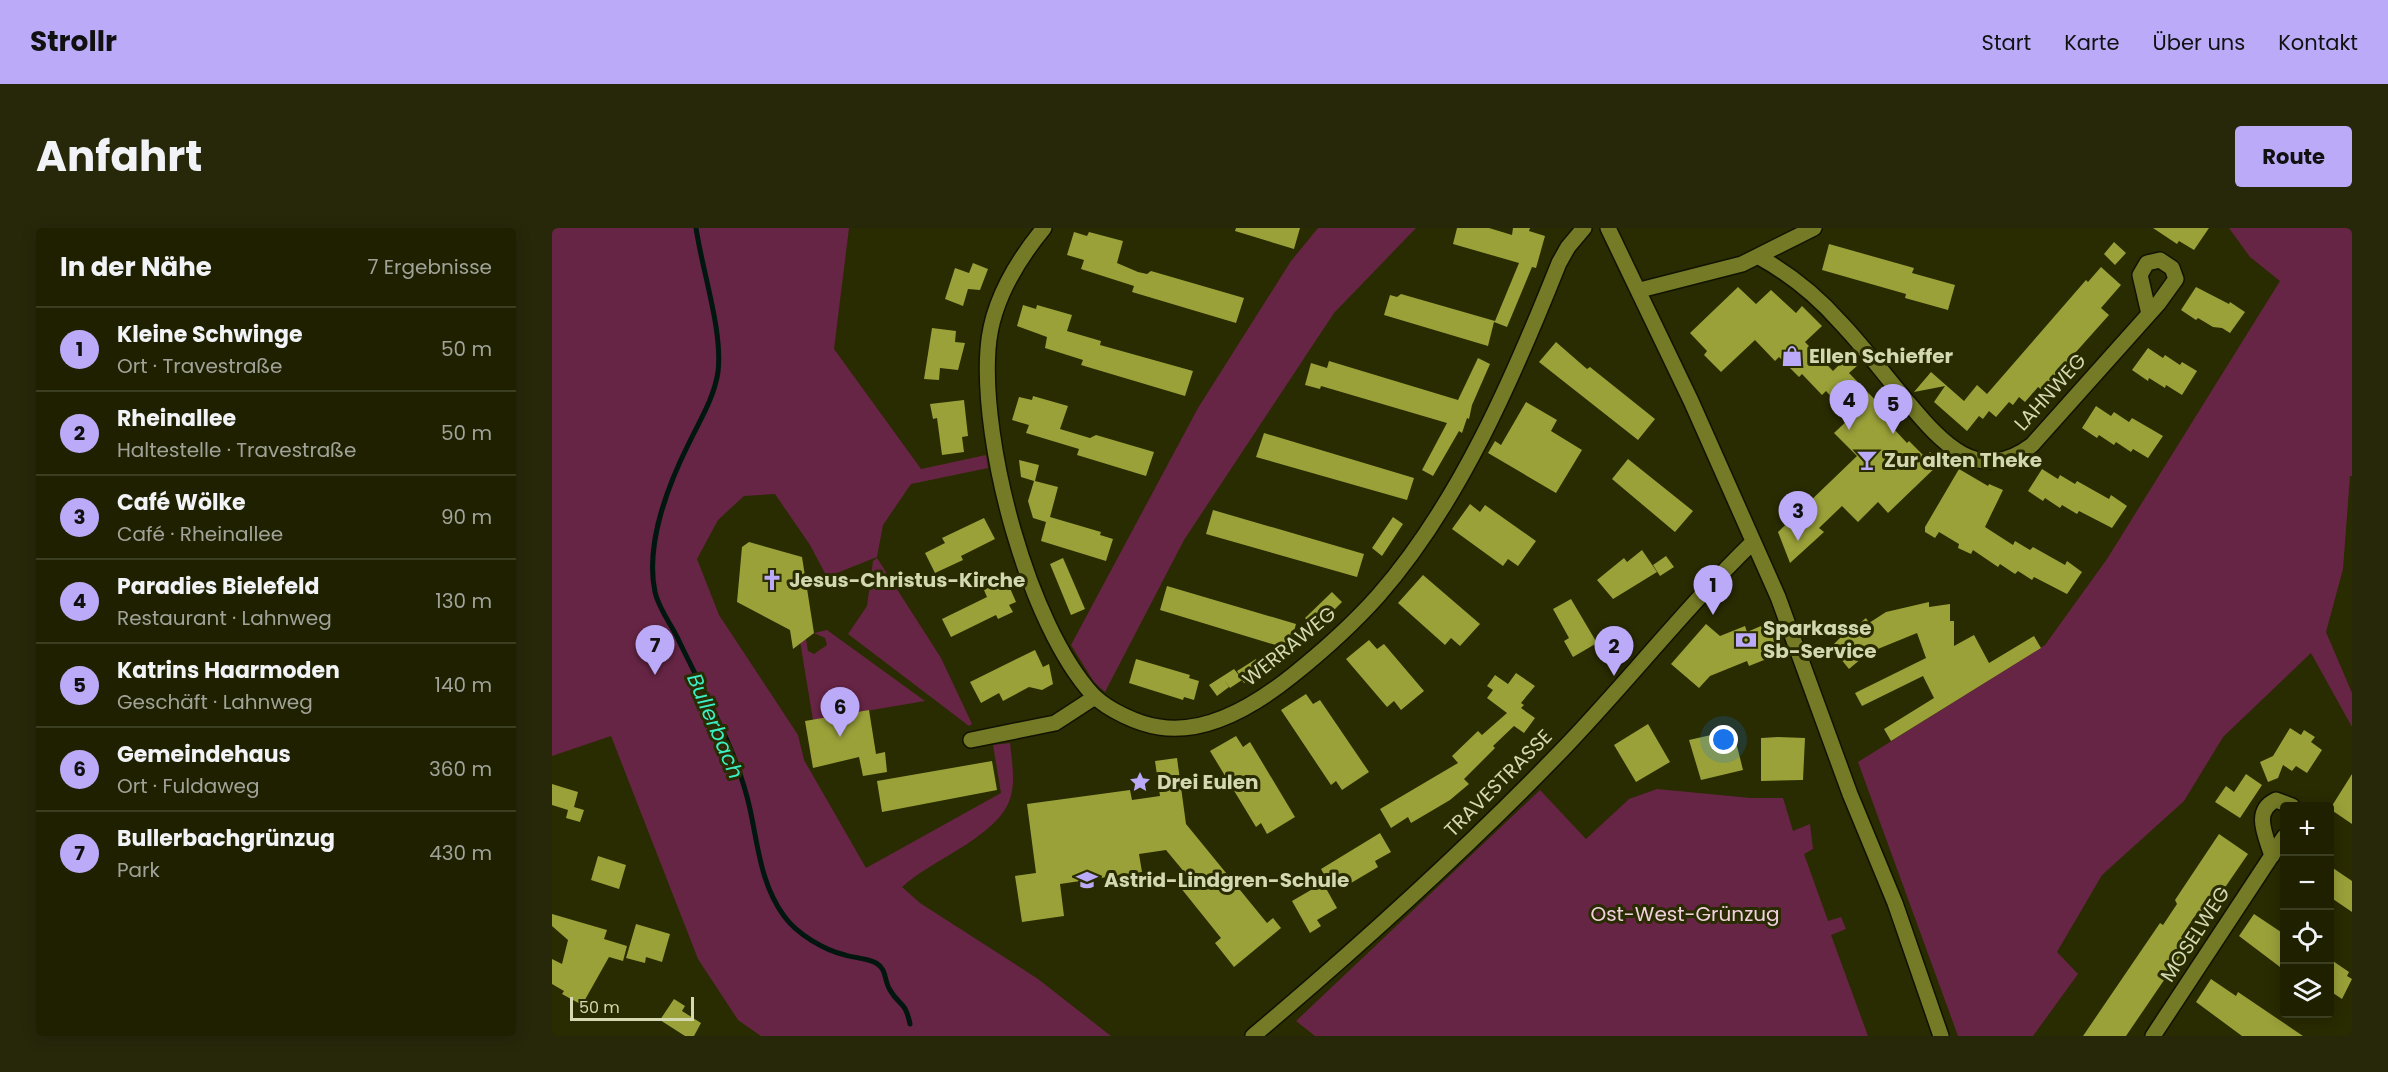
<!DOCTYPE html>
<html lang="de">
<head>
<meta charset="utf-8">
<style>
  :root { --surface:#1f2000; --page:#27280a; --text:#f1f3f6; --muted:#a1a399; --line:#3c3e22; --accent:#baaaf7 }
  body { margin:0; font-family:Poppins,sans-serif; background:var(--page); color:var(--text) }
  .controls { position:absolute; right:18px; bottom:18px; display:grid; overflow:hidden; border-radius:6px; box-shadow:0 3px 15px #0003 }
  .controls button { width:54px; height:54px; display:grid; place-items:center; padding:0; border:0; border-bottom:2px solid var(--line); background:var(--surface); color:var(--text); font:30px sans-serif }
  .scale { position:absolute; left:18px; bottom:15px; width:124px; box-sizing:border-box; padding-left:6px; border:3px solid #d3d8b0; border-top:0; font-size:16px; line-height:21px; white-space:nowrap; color:#d3d8b0; -webkit-text-stroke:4px #292b00; paint-order:stroke }
  .you { position:absolute; left:1172px; top:512px; width:21px; height:21px; margin:-15px; border:4px solid #fff; border-radius:50%; background:#1a73e8; box-shadow:0 0 0 9px #1a73e833 }
  .badge { display:grid; place-items:center; width:39px; height:39px; border-radius:50%; background:var(--accent); color:#111; font-size:20px; font-weight:700 }
  .pin { position:absolute; translate:-50% -50px; filter:drop-shadow(0 2px 3px #0008) }
  .pin::after { content:''; position:absolute; top:32px; width:21px; height:18px; background:inherit; clip-path:polygon(0 0,100% 0,50% 100%) }
  .list { margin:0; padding:0; list-style:none }
  h2 { display:flex; justify-content:space-between; align-items:center; height:78px; margin:0; padding:0 24px; font-size:26px }
  h2 small { font-size:20px; font-weight:400; color:var(--muted) }
  .list li { display:grid; grid-template-columns:39px 1fr auto; gap:18px; align-items:center; box-sizing:border-box; height:84px; padding:0 24px; border-top:2px solid var(--line) }
  .list b { display:block; font-size:22px; white-space:nowrap }
  .list p { margin:0; font-size:20px; white-space:nowrap; color:var(--muted) }
  .list em { font-size:20px; font-style:normal; color:var(--muted) }
  .icon { flex:none; width:33px; height:33px; fill:none; stroke:currentColor; stroke-width:2; stroke-linecap:round; stroke-linejoin:round }
  .map { position:relative; flex:none; width:1800px; height:808px; overflow:hidden; border-radius:6px }
  header { display:flex; align-items:center; gap:36px; box-sizing:border-box; height:84px; padding:0 30px; background:var(--accent); color:#111 }
  header strong { font-size:28px }
  nav { display:flex; gap:33px; margin-inline-start:auto; font-size:21px }
  .intro { display:flex; align-items:center; justify-content:space-between; box-sizing:border-box; height:144px; padding:0 36px }
  h1 { margin:0; font-size:42px }
  .button { padding:15px 27px; border-radius:6px; background:var(--accent); color:#111; font-size:21px; font-weight:700 }
  main { display:flex; gap:36px; padding:0 36px }
  aside { flex:1; background:var(--surface); border-radius:6px; box-shadow:0 3px 15px #0003 }
  .map>svg:first-child { display:block }
  .green { fill:#672545 }
  .lines { fill:none; stroke-linecap:round; stroke-linejoin:round }
  .stream { stroke:#021610; stroke-width:5 }
  .building { fill:#9aa139 }
  .minor-casing { stroke:#111300; stroke-width:18 }
  .minor { stroke:#747a25; stroke-width:15 }
  .labels { text-anchor:middle; stroke-width:6; stroke-linejoin:round; paint-order:stroke }
  .poi-label { font-size:20px; font-weight:bold; fill:#d3d8b0; stroke:#292b00; text-anchor:start }
  .street-label { font-size:20px; fill:#d3d8b0; stroke:#292b00 }
  .park-label { font-size:20px; fill:#f0d1dd; stroke:#292b00 }
  .water-label { font-size:21px; font-style:italic; fill:#3dedc4; stroke:#292b00 }
</style>
</head>
<body>
<header>
<strong>Strollr</strong>
<nav><a>Start</a><a>Karte</a><a>Über uns</a><a>Kontakt</a></nav>
</header>
<div class="intro"><h1>Anfahrt</h1><a class="button">Route</a></div>
<main>
<aside>
<h2>In der Nähe<small>7 Ergebnisse</small></h2>
<ul class="list">
<li><span class="badge">1</span><div><b>Kleine Schwinge</b><p>Ort · Travestraße</p></div><em>50 m</em></li>
<li><span class="badge">2</span><div><b>Rheinallee</b><p>Haltestelle · Travestraße</p></div><em>50 m</em></li>
<li><span class="badge">3</span><div><b>Café Wölke</b><p>Café · Rheinallee</p></div><em>90 m</em></li>
<li><span class="badge">4</span><div><b>Paradies Bielefeld</b><p>Restaurant · Lahnweg</p></div><em>130 m</em></li>
<li><span class="badge">5</span><div><b>Katrins Haarmoden</b><p>Geschäft · Lahnweg</p></div><em>140 m</em></li>
<li><span class="badge">6</span><div><b>Gemeindehaus</b><p>Ort · Fuldaweg</p></div><em>360 m</em></li>
<li><span class="badge">7</span><div><b>Bullerbachgrünzug</b><p>Park</p></div><em>430 m</em></li>
</ul>
</aside>
<div class="map">
<svg width="1800" height="808" viewBox="0 0 1800 808">
  <rect width="100%" height="100%" fill="#292b00"/>
  <path class="green" d="M0,0H297L282,121L369,241L434,227L436,240L359,256L331,297L325,329L275,349L258,317L223,266L192,268L166,292L145,331L167,387L246,507L252,532L314,640L449,565L441,517L458,515C460,535 465,560 455,578C437,612 378,633 350,659L368,675L486,751L559,808H209L186,792L146,731L59,508L0,528Z
    M766,0H864L782,85L632,312L553,464L542,454L519,417L646,180L739,33Z
    M1677,0H1800V248H1798L1791,341L1774,404L1800,465V499L1759,425L1671,509L1632,573L1550,647L1505,724L1526,746L1481,808H1406L1306,534L1493,417L1555,331L1728,53L1698,29Z
    M325,330L389,430L420,496L417,498L296,406L315,378L321,333Z
    M275,402L373,473L261,492L247,407L254,411L256,423L262,426L275,417L273,410L262,405Z
    M1105,561L1199,570H1231L1241,603L1258,596L1261,621L1252,626L1276,693L1289,689L1294,701L1279,707L1316,808H763L744,793L988,562L1034,611L1077,571Z"/>
  <g class="lines">
    <path class="stream" d="M144,0C150,42 171,103 166,144C162,170 148,192 137,215C116,257 93,317 103,364C107,382 120,397 127,413C153,467 185,522 198,581C206,618 209,657 232,688C245,706 272,722 293,727C302,730 315,730 324,735C335,741 332,753 338,762C347,778 353,772 358,796"/>
  </g>
  <path class="building" d="M684,0H748L742,21L683,3Z
    M905,0H937L960,7L961,0H978L977,3L993,8L984,40L980,39L955,99L942,94L936,118L832,87L838,67L845,69L849,66L943,93L967,35L901,16Z
    M1601,0H1657L1642,22L1627,13L1625,16Z
    M522,4L535,8L537,4L571,13L565,35L586,44L595,46L599,43L692,70L684,95L580,64L582,58L529,41L532,32L515,27Z
    M1562,14L1574,25L1563,37L1552,26Z
    M1277,16L1362,40L1360,45L1403,57L1396,82L1353,70L1354,66L1270,42Z
    M421,35L436,41L428,62L416,61L411,78L393,71L403,40L417,45Z
    M1549,39L1569,57L1549,80L1557,87L1490,162L1486,159L1473,174L1467,169L1461,177L1457,174L1444,189L1437,183L1431,191L1427,188L1415,203L1382,174L1393,158L1362,164L1379,144L1412,173L1425,157L1435,166L1534,52L1536,54Z
    M1186,59L1204,76L1219,62L1244,85L1250,78L1270,98L1253,114L1281,143L1297,127L1306,137L1297,145L1332,181L1327,185L1355,215L1357,213L1373,229L1378,224L1388,235L1336,285L1326,274L1306,294L1290,278L1267,300L1272,304L1238,335L1226,304L1305,228L1282,205L1298,190L1293,184L1274,163L1270,167L1250,146L1247,149L1227,129L1223,133L1203,112L1169,144L1152,127L1155,123L1138,105Z
    M1644,59L1677,76L1678,74L1693,84L1678,105L1670,100L1661,99L1646,90L1644,92L1629,82Z
    M471,77L484,81L485,77L520,87L515,103L549,113L548,117L641,143L633,168L529,137L531,132L493,120L495,109L465,98Z
    M380,100L404,103L403,114L413,115L406,142L388,140L387,152L372,151Z
    M1004,114L1035,141L1038,139L1103,191L1086,212L987,134Z
    M1596,120L1611,130L1613,127L1628,137L1630,134L1645,143L1630,167L1614,157L1613,160L1597,150L1596,153L1580,142Z
    M926,130L938,136L920,177L917,191L915,190L910,205L907,203L881,248L870,242L895,195L769,158L768,161L753,157L759,135L775,140L777,133L906,172Z
    M481,168L516,178L508,201L538,210L544,207L602,224L594,248L525,227L527,221L474,205L477,197L460,192L467,169L480,172Z
    M412,172L416,208L410,209L412,224L390,227L385,190L381,191L378,176Z
    M974,174L1005,192L999,203L1030,222L1004,265L936,225L943,213L949,217Z
    M1544,178L1559,188L1562,184L1577,194L1580,190L1611,208L1596,230L1581,221L1579,224L1564,214L1562,217L1547,207L1545,210L1530,200Z
    M712,205L862,250L855,272L704,229Z
    M1076,231L1141,283L1123,304L1060,251Z
    M467,232L487,237L483,253L506,259L498,289L549,304L548,307L561,311L554,333L489,313L494,294L481,290L476,273L482,253L469,249Z
    M1407,241L1436,258L1437,256L1451,262L1433,299L1461,317L1463,313L1478,322L1481,319L1513,337L1515,333L1530,344L1515,366L1482,349L1480,352L1466,343L1463,346L1448,336L1446,339L1421,322L1419,326L1406,320L1407,316L1387,304L1383,310L1373,304V299Z
    M1490,241L1506,251L1508,247L1523,256L1525,253L1557,271L1559,267L1575,278L1560,300L1527,283L1525,286L1510,277L1508,280L1493,270L1491,273L1476,263Z
    M918,276L928,284L933,277L984,313L966,338L956,331L951,338L900,301Z
    M661,282L812,326L805,349L654,306Z
    M841,289L851,296L830,328L820,320Z
    M432,290L443,311L409,328L411,332L383,345L373,325L393,315L390,310Z
    M197,314L250,329L262,405L241,421L238,402L185,374L190,319Z
    M1090,322L1105,344L1061,371L1045,352L1072,330L1075,334Z
    M1114,328L1122,339L1108,348L1101,337Z
    M511,330L533,381L519,387L498,336Z
    M871,347L928,396L908,418L899,410L893,417L846,375Z
    M454,351L464,374L457,377L461,384L446,391L444,387L399,409L390,391L435,369L432,362Z
    M615,358L744,396L738,418L727,415V418L608,382Z
    M780,364L790,374L763,401L753,390Z
    M1019,371L1045,415L1021,429L1012,413L1017,410L1001,381Z
    M1377,374V379L1398,376V393H1402V418L1422,407L1437,435L1482,408L1489,420L1339,513L1332,501L1382,470L1371,448L1310,478L1303,465L1374,430L1365,405L1316,425L1297,441L1279,419L1295,403L1296,405L1314,390L1317,395L1334,384Z
    M1216,395L1227,426L1197,438L1195,433L1158,448L1147,460L1119,436L1154,396L1168,408L1193,398L1195,404Z
    M817,412L825,421L832,416L872,463L849,482L842,473L835,479L794,431Z
    M483,422L491,439L497,436L501,456L490,462L477,459L451,473L447,465L429,475L418,454Z
    M584,431L638,447L637,450L647,453L642,472L632,469L631,472L577,455Z
    M704,431L711,443L692,455L690,452L678,460L672,452L677,459L665,468L657,457L682,441L690,451L685,443Z
    M964,445L983,458L969,475L972,477L969,480L983,490L972,505L962,498L941,518L943,520L912,551L917,556L898,572L859,595L856,589L839,600L828,581L906,535L900,528L926,503L930,507L955,485L935,470L941,462L935,458L943,447L956,456Z
    M754,466L761,476L768,472L817,544L790,562L784,553L779,557L729,482Z
    M317,482L324,526L333,524L335,544L311,548L307,529L261,540L253,493Z
    M1096,496L1118,534L1084,554L1062,517Z
    M1738,500L1749,507L1752,502L1763,509L1759,514L1770,522L1755,545L1744,538L1740,543L1731,537L1726,550L1716,554L1708,534L1721,528Z
    M1181,502L1191,542L1149,552L1137,512Z
    M684,508L691,519L698,514L743,589L715,606L709,595L704,599L658,523Z
    M1226,509L1253,510L1251,552L1209,553V510Z
    M625,530L634,596L715,695L721,690L729,700L682,739L663,715L669,710L628,659L638,651L614,622L587,626L590,644L508,656L512,688L470,694L463,648L484,645L475,576L578,562L580,572L608,568L603,533Z
    M440,533L445,562L330,584L325,553Z
    M1694,546L1710,557L1688,590L1663,574L1674,558L1682,564Z
    M1800,546V596L1778,581Z
    M0,556L26,564L22,579L32,582L28,594L14,590L16,582L0,577Z
    M828,605L839,624L823,633L826,639L799,655L796,649L779,659L769,641Z
    M1667,606L1696,626L1652,690L1645,685L1629,709L1638,714L1574,808H1531L1608,695L1611,697L1625,676L1623,672Z
    M46,628L74,637L67,661L39,652Z
    M1778,638L1800,653V684L1778,669Z
    M771,655L785,680L765,692L769,698L758,705L740,673Z
    M0,686L55,702L52,711L75,718L71,733L57,729L30,777L10,766L12,763L0,756V731L10,736L16,712L0,698Z
    M1702,686L1732,706V742L1687,708Z
    M84,696L118,706L110,734L94,729L93,735L74,730Z
    M1778,731L1797,744L1795,748L1800,751L1790,771L1778,763Z
    M1659,751L1684,768L1686,764L1751,808H1690L1644,774Z
    M122,771L133,778L130,783L149,795L142,808H133L108,792Z"/>
  <g class="lines">
    <defs>
      <path id="minor" d="M492,0C464,34 439,75 436,121C429,216 476,396 541,467C556,482 586,496 607,499C655,507 705,476 741,447C771,423 800,397 826,368C907,276 962,148 1007,35L1016,19L1032,0
        M1056,0L1139,173L1226,369L1298,566L1343,675L1389,808
        M1207,29C1238,46 1264,67 1288,94C1311,118 1331,145 1353,171C1387,211 1424,259 1480,217L1606,76L1624,51L1620,40L1608,32L1595,35L1588,47L1597,86
        M1088,62L1190,36L1262,0
        M419,512L503,495L543,469
        M1720,628C1714,608 1700,583 1724,572L1740,578
        M701,808C810,716 916,620 1014,518C1078,451 1135,378 1201,314
        M1601,808L1732,609"/>
    </defs>
    <use href="#minor" class="minor-casing"/>
    <use href="#minor" class="minor"/>
  </g>
  <defs>
    <symbol id="shop-bare" viewBox="-9 -9 18 18"><path d="M-5-2.5h2.3a2.7 3.5 0 0 1 5.4 0H5L5.5 6h-11ZM-1.5-2.5h3a1.5 2.3 0 0 0-3 0Z" fill="#baaaf7" stroke="#292b00" stroke-width="2.5" paint-order="stroke"/></symbol>
    <symbol id="bar-bare" viewBox="-9 -9 18 18"><path d="M-6-5H6L.8 .8V4.5H3.5V6h-7V4.5H-.8V.8Z" fill="#baaaf7" stroke="#292b00" stroke-width="2.5" paint-order="stroke"/></symbol>
    <symbol id="church-bare" viewBox="-9 -9 18 18"><path d="M-1.2-6h2.4v3.5h3.3v2.4h-3.3V6h-2.4V-.1h-3.3v-2.4h3.3Z" fill="#baaaf7" stroke="#292b00" stroke-width="2.5" paint-order="stroke"/></symbol>
    <symbol id="bank-bare" viewBox="-9 -9 18 18"><path d="M-6-4H6V4H-6ZM0-2.3a2.3 2.3 0 1 0 0 4.6a2.3 2.3 0 1 0 0-4.6Z" fill="#baaaf7" stroke="#292b00" stroke-width="2.5" paint-order="stroke"/></symbol>
    <symbol id="sight-bare" viewBox="-9 -9 18 18"><path d="M0-6L1.8-2.2L6-1.7L2.9 1.2L3.7 5.4L0 3.3L-3.7 5.4L-2.9 1.2L-6-1.7L-1.8-2.2Z" fill="#baaaf7" stroke="#292b00" stroke-width="2.5" paint-order="stroke"/></symbol>
    <symbol id="school-bare" viewBox="-9 -9 18 18"><path d="M0-5L7-2L0 1L-7-2ZM-4 1L0 2.5L4 1V4Q0 6-4 4Z" fill="#baaaf7" stroke="#292b00" stroke-width="2.5" paint-order="stroke"/></symbol>
  </defs>
  <g fill-rule="evenodd">
    <use href="#shop-bare" x="1225" y="113" width="30" height="30"/>
    <use href="#bar-bare" x="1300" y="217" width="30" height="30"/>
    <use href="#church-bare" x="205" y="337" width="30" height="30"/>
    <use href="#bank-bare" x="1179" y="397" width="30" height="30"/>
    <use href="#sight-bare" x="573" y="539" width="30" height="30"/>
    <use href="#school-bare" x="520" y="637" width="30" height="30"/>
  </g>
  <g class="labels">
    <g class="poi-label">
      <text x="1257" y="135">Ellen Schieffer</text>
      <text x="1332" y="239">Zur alten Theke</text>
      <text x="237" y="359">Jesus-Christus-Kirche</text>
      <text x="1211" y="407">Sparkasse<tspan x="1211" dy="23">Sb-Service</tspan></text>
      <text x="605" y="561">Drei Eulen</text>
      <text x="552" y="659">Astrid-Lindgren-Schule</text>
    </g>
    <g class="street-label">
      <text transform="translate(1498 164) rotate(-48)" y="7">LAHNWEG</text>
      <text transform="translate(737 418) rotate(-39)" y="7">WERRAWEG</text>
      <text transform="translate(946 555) rotate(-45)" y="7">TRAVESTRASSE</text>
      <text transform="translate(1643 706) rotate(-57)" y="7">MOSELWEG</text>
    </g>
    <g class="park-label">
      <text x="1133" y="693">Ost-West-Grünzug</text>
    </g>
    <g class="water-label">
      <text transform="translate(163 498) rotate(67)" y="7">Bullerbach</text>
    </g>
  </g>
</svg>
<div class="controls">
<button>+</button>
<button>−</button>
<button><svg class="icon" aria-label="locate" viewBox="0 0 24 24"><circle cx="12" cy="12" r="6"/><path d="M12 2v4M12 18v4M2 12h4M18 12h4"/></svg></button>
<button><svg class="icon" aria-label="layers" viewBox="0 0 24 24"><path d="M12 4l9 5-9 5-9-5zM3 14l9 5 9-5"/></svg></button>
</div>
<div class="scale">50 m</div>
<div class="you"></div>
<div class="pin badge" style="left:1161px;top:387px">1</div>
<div class="pin badge" style="left:1062px;top:448px">2</div>
<div class="pin badge" style="left:1246px;top:313px">3</div>
<div class="pin badge" style="left:1297px;top:202px">4</div>
<div class="pin badge" style="left:1341px;top:206px">5</div>
<div class="pin badge" style="left:288px;top:509px">6</div>
<div class="pin badge" style="left:103px;top:447px">7</div>
</div>
</main>
</body>
</html>
